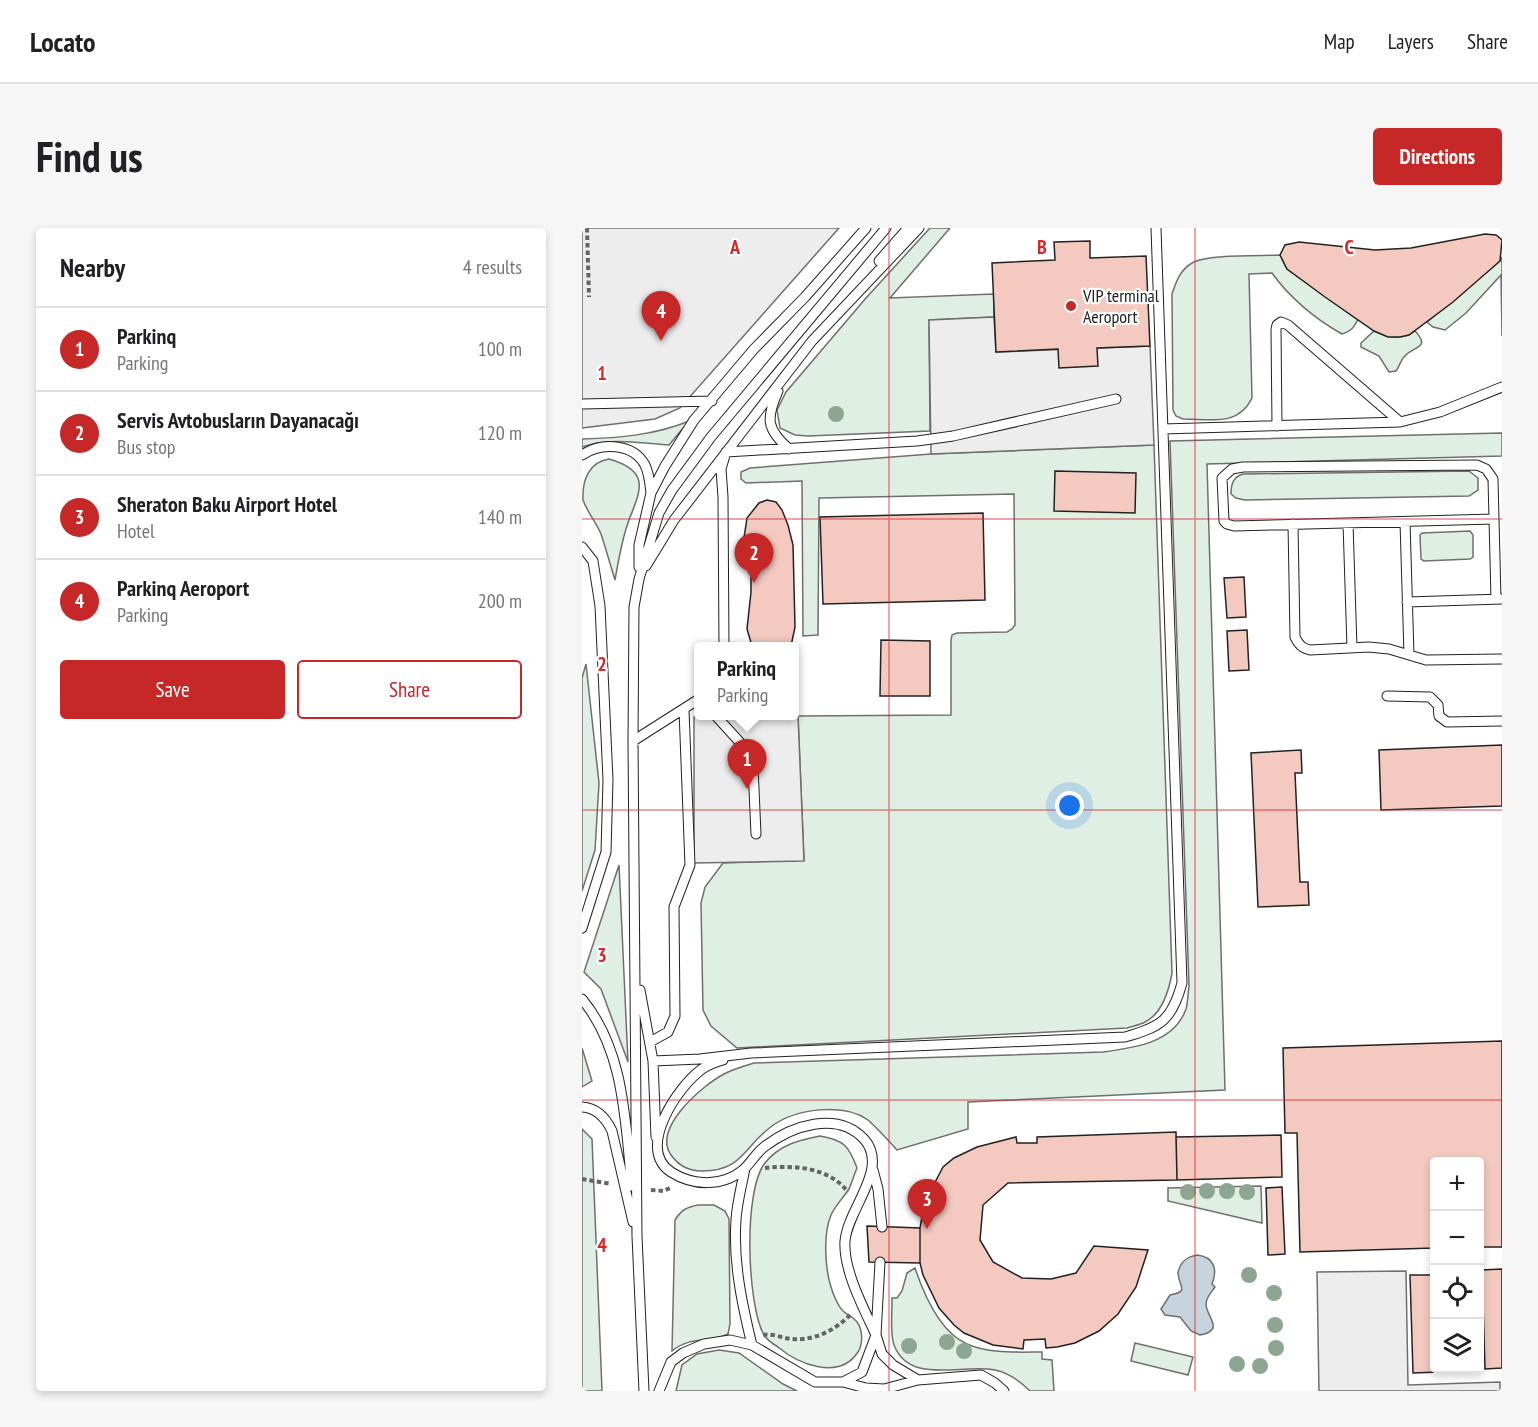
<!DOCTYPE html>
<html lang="en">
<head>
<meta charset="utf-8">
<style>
  :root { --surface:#fff; --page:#f6f6f6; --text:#202124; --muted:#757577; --line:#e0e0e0; --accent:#c62828 }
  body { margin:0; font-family:"PT Sans Narrow",sans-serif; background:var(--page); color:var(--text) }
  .controls { position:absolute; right:18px; bottom:18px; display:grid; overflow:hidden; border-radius:6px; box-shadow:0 3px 9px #0003 }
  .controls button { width:54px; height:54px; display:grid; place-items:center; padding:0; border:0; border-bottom:2px solid var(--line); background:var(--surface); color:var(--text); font:30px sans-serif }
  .you { position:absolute; left:488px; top:578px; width:21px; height:21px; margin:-15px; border:4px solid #fff; border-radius:50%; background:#1a73e8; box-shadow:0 0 0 9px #1a73e833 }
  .badge { display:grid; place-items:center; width:39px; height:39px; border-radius:50%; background:var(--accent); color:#fff; font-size:20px; font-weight:700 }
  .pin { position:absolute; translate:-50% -50px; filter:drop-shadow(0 2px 3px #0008) }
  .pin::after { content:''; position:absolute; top:32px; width:21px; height:18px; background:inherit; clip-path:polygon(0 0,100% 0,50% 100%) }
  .popup { position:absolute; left:112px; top:414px; width:105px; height:78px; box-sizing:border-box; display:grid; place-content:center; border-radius:6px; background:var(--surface); filter:drop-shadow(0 2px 4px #0005); font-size:20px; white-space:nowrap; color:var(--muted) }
  .popup b { font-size:22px; color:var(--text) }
  .popup::after { content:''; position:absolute; left:50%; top:100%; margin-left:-12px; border:12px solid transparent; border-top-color:var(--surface) }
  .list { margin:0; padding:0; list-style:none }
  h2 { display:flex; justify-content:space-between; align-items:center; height:78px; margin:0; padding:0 24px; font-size:26px }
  h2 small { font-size:20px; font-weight:400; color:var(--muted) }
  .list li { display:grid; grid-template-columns:39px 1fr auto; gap:18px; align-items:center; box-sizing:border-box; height:84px; padding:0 24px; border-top:2px solid var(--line) }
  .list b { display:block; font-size:22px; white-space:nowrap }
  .list p { margin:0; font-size:20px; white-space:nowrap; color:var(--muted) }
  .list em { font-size:20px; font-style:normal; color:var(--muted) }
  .actions { display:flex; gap:12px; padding:18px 24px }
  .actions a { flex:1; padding:14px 0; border:2px solid var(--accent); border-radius:6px; text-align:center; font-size:21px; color:var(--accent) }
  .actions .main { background:var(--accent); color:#fff }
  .icon { flex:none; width:33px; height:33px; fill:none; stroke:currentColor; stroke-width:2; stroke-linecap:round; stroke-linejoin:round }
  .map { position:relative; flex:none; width:920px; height:1163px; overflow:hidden; border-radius:6px }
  header { display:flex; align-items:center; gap:36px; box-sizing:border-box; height:84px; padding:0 30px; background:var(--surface); border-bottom:2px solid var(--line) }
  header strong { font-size:28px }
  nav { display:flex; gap:33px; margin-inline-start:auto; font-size:21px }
  .intro { display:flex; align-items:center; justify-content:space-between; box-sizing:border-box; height:144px; padding:0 36px }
  h1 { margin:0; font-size:42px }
  .button { padding:15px 27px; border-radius:6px; background:var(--accent); color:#fff; font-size:21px; font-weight:700 }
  main { display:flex; gap:36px; padding:0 36px }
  aside { flex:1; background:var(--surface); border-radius:6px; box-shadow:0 3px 9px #0003 }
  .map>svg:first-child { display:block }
  .green { fill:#e0efe3; stroke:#6f6f6f; stroke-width:1.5 }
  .parking { fill:#ededed; stroke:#6f6f6f; stroke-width:1.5 }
  .water { fill:#c7d3dd; stroke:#6f6f6f; stroke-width:1.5 }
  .building { fill:#f3c9c0; stroke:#222; stroke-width:1.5 }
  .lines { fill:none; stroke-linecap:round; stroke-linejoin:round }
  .lane-casing { stroke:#222; stroke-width:11 }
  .path { stroke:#646464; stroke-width:4; stroke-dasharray:4.5 3; stroke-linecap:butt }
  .lane { stroke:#fff; stroke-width:9 }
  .tree { fill:#8da692 }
  .grid { fill:none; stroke:#d62828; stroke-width:1.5; stroke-opacity:0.55 }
  .poi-dot { fill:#c62828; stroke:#fff; stroke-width:2 }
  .labels { text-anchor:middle; stroke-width:4.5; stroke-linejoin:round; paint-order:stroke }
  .poi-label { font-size:18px; fill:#222; stroke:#fff; text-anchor:start }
  .grid-label { font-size:20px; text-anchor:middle; font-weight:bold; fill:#d62828; stroke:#fff; stroke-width:4.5; stroke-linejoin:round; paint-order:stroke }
</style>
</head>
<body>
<header>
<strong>Locato</strong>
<nav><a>Map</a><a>Layers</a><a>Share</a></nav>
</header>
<div class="intro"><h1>Find us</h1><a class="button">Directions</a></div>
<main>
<aside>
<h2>Nearby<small>4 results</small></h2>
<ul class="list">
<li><span class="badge">1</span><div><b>Parkinq</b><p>Parking</p></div><em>100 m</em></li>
<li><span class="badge">2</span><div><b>Servis Avtobusların Dayanacağı</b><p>Bus stop</p></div><em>120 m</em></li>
<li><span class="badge">3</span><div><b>Sheraton Baku Airport Hotel</b><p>Hotel</p></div><em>140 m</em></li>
<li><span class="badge">4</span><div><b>Parkinq Aeroport</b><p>Parking</p></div><em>200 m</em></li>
</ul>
<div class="actions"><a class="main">Save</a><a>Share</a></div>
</aside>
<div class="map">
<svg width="920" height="1163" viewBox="0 0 920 1163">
  <rect width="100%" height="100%" fill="#fff"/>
  <path class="green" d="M348,0H368L308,70L412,66V89L347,92L348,203L226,208L213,207L198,200L195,182L204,164L284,70Z
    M698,27L705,41L776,91C772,100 769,103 760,106C733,91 707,69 690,45L667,46L670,170C656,199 628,191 601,191L594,188L591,182L590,66C594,54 598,42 610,35C624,26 679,28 698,27Z
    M920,29V108L919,47L884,85L863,102L851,99L845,94L918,33Z
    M792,103C806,109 820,113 833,103C850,121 830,118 822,129C819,132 817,139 814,143L807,144L797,128L779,119V115Z
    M107,193L87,217C58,215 28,209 0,219V211C36,210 74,207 107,193Z
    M920,205V228L625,236L643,862L386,874V901L315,922C306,912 296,901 286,892C262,874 213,881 190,898C162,918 161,943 120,943C107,943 96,937 89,927C70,900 121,857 142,846C151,841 162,838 172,835L521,824C552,820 592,815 604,781C606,774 606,765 607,758L588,213Z
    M572,217L590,745C587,762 581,785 563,794C558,797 551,798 545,800L155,820L129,798L121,782L119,675L123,659L141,635L222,632L216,488L369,487V412L370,407L375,405L425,404L430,401L433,397L432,266L237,270L236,407L221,408L220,253L164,255L159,251V244L168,240L349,226Z
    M27,231C76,245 53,270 44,301C39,317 36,335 33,352C28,336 24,321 19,306C14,294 5,284 1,272C0,252 7,234 27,231Z
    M887,243L896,250V262L887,268L663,272L654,270L649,266C649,256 651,249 661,246Z
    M888,303L891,307V329L888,331L842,333L839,331L838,307L840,305Z
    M4,436L17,555L13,622L0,663V450Z
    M37,637L46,834L19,761L2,744Z
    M0,820L10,853L0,859Z
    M0,901L10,911L20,1163H0Z
    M238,908C262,912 267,918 275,940C272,947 270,954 267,961C261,970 253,978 249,987C241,1006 243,1040 249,1059C251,1066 256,1078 261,1083C265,1087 272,1089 275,1094C281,1102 281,1116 276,1124C257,1153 216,1136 196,1119C191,1116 185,1112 182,1107C165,1077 161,962 183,935C197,917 217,912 238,908Z
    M679,958L680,995L586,973V960Z
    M116,977H132L143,983L147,991L148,1096L146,1106C126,1116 110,1107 90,1123L93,992C99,982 105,979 116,977Z
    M333,1040C342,1067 358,1104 385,1116C407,1126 436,1124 460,1124V1131L470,1132L472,1163H448C438,1153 427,1145 413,1142C381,1135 328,1158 312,1117C308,1105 310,1088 310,1075V1070H315L320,1063L325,1045Z
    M553,1115L611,1129L606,1147L549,1133Z
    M137,1122L157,1125L201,1156L215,1163H94L100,1137L115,1126Z"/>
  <path class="parking" d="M0,0H257L98,180L73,191L0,200Z
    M412,89L414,124L568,118L572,217L349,226L347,92Z
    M216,488L222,633L112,635V489Z
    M824,1043L826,1157L918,1154V1163H737L735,1044Z"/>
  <path class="water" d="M615,1027C632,1029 636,1041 630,1056L633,1059C629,1065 624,1069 624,1076C624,1089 644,1102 618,1107L609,1103L598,1089L583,1087L579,1081L588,1067C608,1063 597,1060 596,1045C598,1034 604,1029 615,1027Z"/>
  <path class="building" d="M903,6L914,7L920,12L918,33L871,74L827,107L818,109H806L792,103L743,69L705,41L698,27L703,17L717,14L793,22L829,20Z
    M508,13V30L564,28L568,118L515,120L516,138L477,140L476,121L414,124L410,35L473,32L472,14Z
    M473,243L554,245L553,285L472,283Z
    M185,272L194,274L200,282L206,297L211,317L213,399L209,418H170L165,401L169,364V346L162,310L165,290L177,275Z
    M401,285L403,372L241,376L238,289Z
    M662,349L664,389L645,390L642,350Z
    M665,402L667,442L647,443L645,403Z
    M299,412L348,413V468H298Z
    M920,517V578L799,582L797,522Z
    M719,522L720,545H713L718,654H726L727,677L676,679L669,525Z
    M920,813V1019H897V934H852V1020L718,1024L715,905H703L701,820Z
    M594,904L595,952L426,955L401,977L398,1012L411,1034L440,1050L469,1051L494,1045L512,1018L566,1022L554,1059L536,1086L517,1103L493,1115L475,1119L464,1120L463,1111L442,1112L441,1121L411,1117L382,1105L372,1097L357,1080L341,1047L338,1035V1000L342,977L349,962L361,939L372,930L395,919L434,909L435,915H455V909Z
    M699,907L700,949L595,952L594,909Z
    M700,959L703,1026L686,1027L684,960Z
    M285,998L338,1000V1035L287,1034Z
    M920,1041V1140L903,1141L900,1042Z
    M828,1047H852V1140H857V1144L831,1145Z"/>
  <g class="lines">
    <defs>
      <path id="lane" d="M297,33L326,0
        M196,163C184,190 184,201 207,221
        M0,176L130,173
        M695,198L694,101L695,97L699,94L706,97L818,194
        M581,201L818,194L858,184L920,159
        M0,227C19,214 51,215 63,237C67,245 68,256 69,265
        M912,291L652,298L645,296L642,293L640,250L650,241L661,239L895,237L904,241L911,251L914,371
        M823,294L827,427
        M766,295L770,420
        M711,296L713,409C717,417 720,420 728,422L787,419L807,421L844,432L920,431
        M0,319L11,333L18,378L26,552L24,624L0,700
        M64,338L92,292L230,113L337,0
        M57,339V317L69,265L83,238L112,192L172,121L223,69L284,0
        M825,374L920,371
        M142,418L141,269L139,241L144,224L335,213L371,208L534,171
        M805,468L848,469L856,477L857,488L865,494L920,493
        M134,488L164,521L171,539L174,606
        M51,513L117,471
        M58,762L71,833L74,909
        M0,771C43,823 43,894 50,958
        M68,814L86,804L93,788L92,679L108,637L102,482
        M71,833L118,831L169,825L543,809C579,799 590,792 600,755L574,0
        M0,879C15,880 24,890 30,903L51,994
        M163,940C160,957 155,974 154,992C151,1034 160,1076 170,1117
        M291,942L296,961L300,999
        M298,1034L294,1107L300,1126L311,1137L336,1152
        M261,1154L284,1160L302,1161L336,1152L399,1147L413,1155L422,1163
        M62,1163L55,1008L51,513L52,379L57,351L77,285L90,262L129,209L304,0
        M77,1163L89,1134L101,1125L122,1116L148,1112L170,1117L233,1154H261L280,1144L294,1107C282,1081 261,1042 263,1013C266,980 308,940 282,911C255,882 209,898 182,919C174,925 169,935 161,942C140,959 111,958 89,944C54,921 95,859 120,841C126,837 134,834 141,832"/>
    </defs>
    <use href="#lane" class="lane-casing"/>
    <path class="path" d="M5,0L7,69
      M183,940C212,937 247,939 266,964
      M0,951L29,956
      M69,962L81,963L88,960
      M181,1107C190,1105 200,1110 209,1111C233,1113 254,1102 270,1085"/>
    <use href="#lane" class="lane"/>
  </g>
  <g class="tree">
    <circle cx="254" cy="186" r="8"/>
    <circle cx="625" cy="963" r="8"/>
    <circle cx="645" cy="963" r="8"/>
    <circle cx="606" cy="964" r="8"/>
    <circle cx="665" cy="964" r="8"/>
    <circle cx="667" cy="1047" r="8"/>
    <circle cx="692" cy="1065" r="8"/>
    <circle cx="693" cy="1097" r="8"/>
    <circle cx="365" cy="1114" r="8"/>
    <circle cx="327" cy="1118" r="8"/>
    <circle cx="694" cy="1120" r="8"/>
    <circle cx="382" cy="1123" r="8"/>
    <circle cx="655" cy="1136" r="8"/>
    <circle cx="678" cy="1138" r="8"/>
  </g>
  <path class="grid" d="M307,0V1163M613,0V1163M0,291H920M0,582H920M0,872H920"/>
  <circle class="poi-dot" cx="489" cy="78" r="6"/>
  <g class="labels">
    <g class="poi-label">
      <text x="501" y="74">VIP terminal<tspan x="501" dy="21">Aeroport</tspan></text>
    </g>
  </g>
  <g class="grid-label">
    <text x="153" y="26">A</text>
    <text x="460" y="26">B</text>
    <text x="767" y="26">C</text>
    <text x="20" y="152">1</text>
    <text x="20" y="443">2</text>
    <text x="20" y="734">3</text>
    <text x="20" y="1024">4</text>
  </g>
</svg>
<div class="controls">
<button>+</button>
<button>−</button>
<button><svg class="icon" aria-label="locate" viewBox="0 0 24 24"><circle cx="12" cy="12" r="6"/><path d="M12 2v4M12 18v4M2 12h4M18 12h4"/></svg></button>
<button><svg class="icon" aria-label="layers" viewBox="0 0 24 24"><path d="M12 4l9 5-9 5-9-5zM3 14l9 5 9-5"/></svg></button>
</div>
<div class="you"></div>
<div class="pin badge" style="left:165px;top:561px">1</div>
<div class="popup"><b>Parkinq</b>Parking</div>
<div class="pin badge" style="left:172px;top:355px">2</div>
<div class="pin badge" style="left:345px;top:1001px">3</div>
<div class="pin badge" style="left:79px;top:113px">4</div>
</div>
</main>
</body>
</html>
